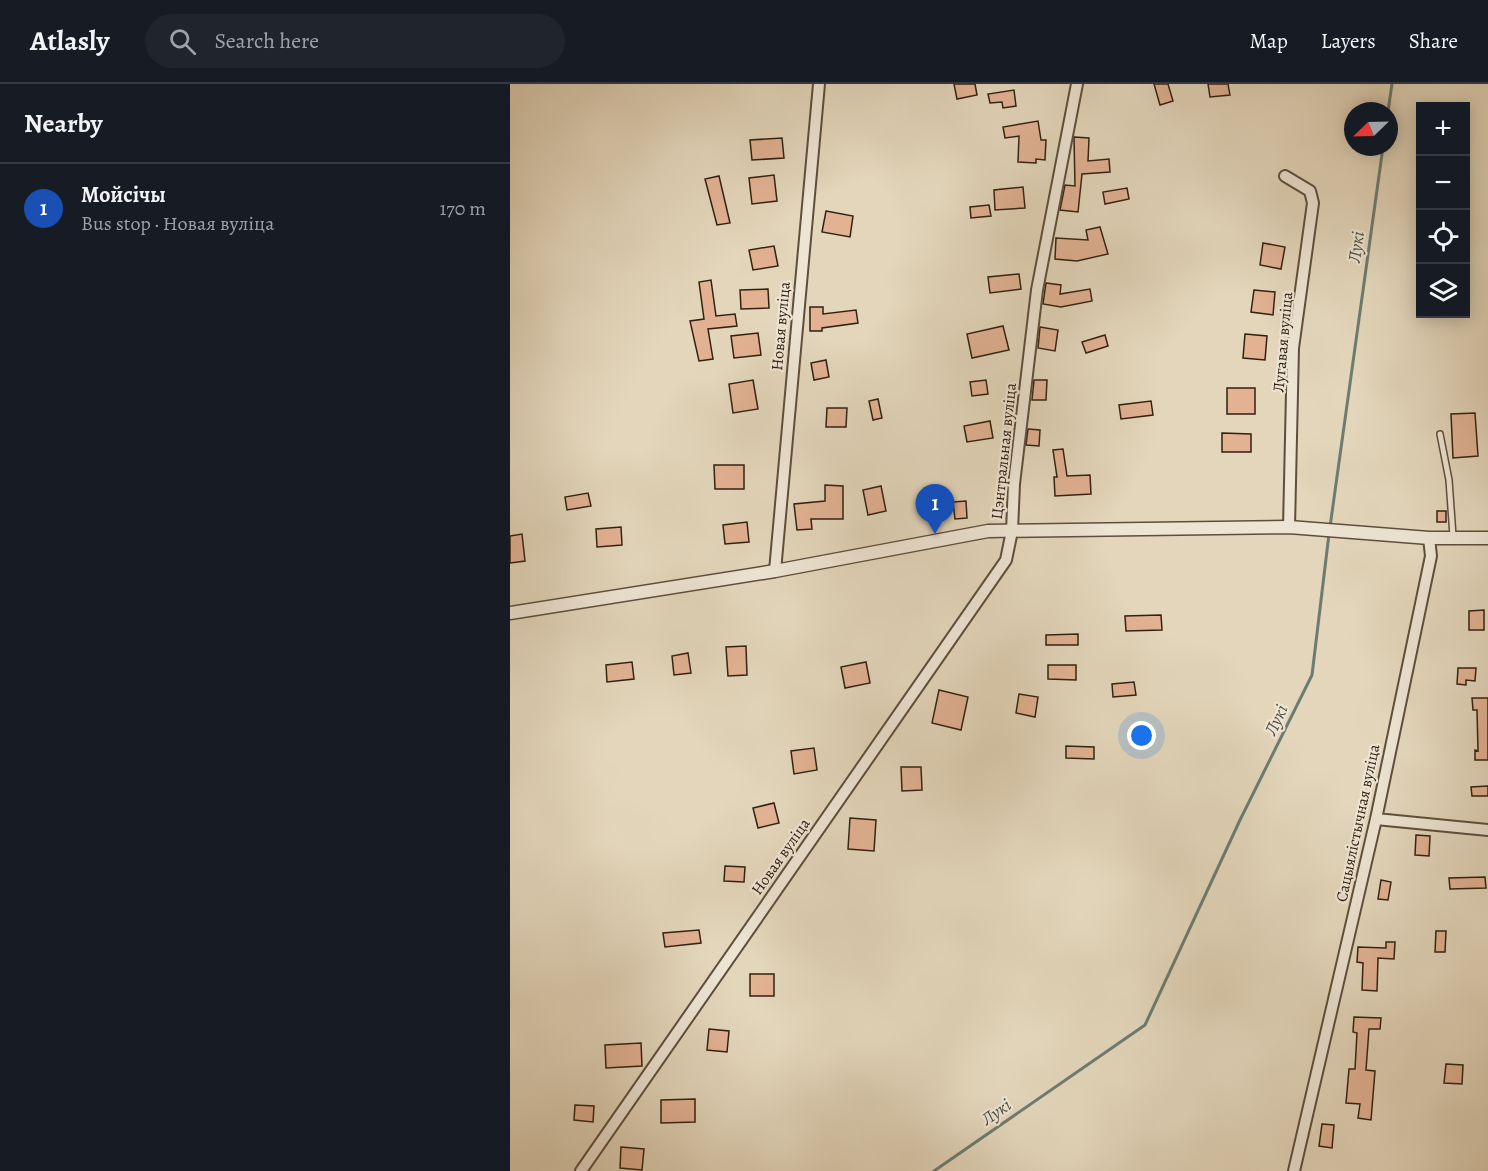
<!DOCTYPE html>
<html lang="en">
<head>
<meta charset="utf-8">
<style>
  :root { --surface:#171b24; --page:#20242c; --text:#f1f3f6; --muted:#9ea1a6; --line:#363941; --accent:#c59692 }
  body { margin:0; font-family:Alegreya,serif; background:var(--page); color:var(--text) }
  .controls { position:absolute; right:18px; top:18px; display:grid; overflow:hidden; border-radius:0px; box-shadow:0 3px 15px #0003 }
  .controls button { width:54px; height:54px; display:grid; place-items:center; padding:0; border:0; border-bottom:2px solid var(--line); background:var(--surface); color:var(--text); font:30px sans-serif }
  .compass { position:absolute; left:834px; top:18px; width:54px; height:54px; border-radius:50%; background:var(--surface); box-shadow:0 3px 15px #0003; rotate:247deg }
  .you { position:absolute; left:632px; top:652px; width:21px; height:21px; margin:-15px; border:4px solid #fff; border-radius:50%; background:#1a73e8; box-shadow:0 0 0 9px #1a73e833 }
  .badge { display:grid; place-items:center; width:39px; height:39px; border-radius:50%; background:var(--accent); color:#fff; font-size:20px; font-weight:700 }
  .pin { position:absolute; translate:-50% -50px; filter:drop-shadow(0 2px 3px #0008) }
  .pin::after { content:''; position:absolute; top:32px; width:21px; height:18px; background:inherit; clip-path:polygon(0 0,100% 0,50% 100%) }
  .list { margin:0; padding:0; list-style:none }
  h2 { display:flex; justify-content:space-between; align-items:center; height:78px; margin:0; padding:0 24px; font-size:26px }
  h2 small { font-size:20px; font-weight:400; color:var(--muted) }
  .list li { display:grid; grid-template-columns:39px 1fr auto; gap:18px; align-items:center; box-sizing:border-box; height:90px; padding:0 24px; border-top:2px solid var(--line) }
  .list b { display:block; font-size:22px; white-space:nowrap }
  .list p { margin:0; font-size:20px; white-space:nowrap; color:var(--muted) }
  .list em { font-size:20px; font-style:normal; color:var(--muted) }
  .icon { flex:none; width:33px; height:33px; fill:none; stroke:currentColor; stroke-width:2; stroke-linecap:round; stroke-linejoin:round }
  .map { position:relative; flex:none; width:978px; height:1087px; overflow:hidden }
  header { display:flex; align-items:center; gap:36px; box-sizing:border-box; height:84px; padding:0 30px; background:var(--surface); border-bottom:2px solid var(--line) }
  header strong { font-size:28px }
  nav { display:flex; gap:33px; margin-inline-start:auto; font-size:21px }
  .search { width:420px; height:54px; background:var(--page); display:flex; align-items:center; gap:15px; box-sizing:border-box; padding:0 21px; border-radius:33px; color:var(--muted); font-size:22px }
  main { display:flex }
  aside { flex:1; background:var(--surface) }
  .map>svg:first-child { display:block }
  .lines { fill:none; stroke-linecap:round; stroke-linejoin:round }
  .stream { stroke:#6d7c71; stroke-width:3 }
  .building { fill:#e2b293; stroke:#322111; stroke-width:1.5 }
  .service-casing { stroke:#5e4e3c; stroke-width:8 }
  .minor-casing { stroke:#5e4e3c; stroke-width:14 }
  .tertiary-casing { stroke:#5e4e3c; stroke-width:15 }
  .service { stroke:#ede4d3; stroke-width:5 }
  .minor { stroke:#ede4d3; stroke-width:10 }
  .tertiary { stroke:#ede4d3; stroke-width:12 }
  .labels { text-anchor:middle; stroke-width:4.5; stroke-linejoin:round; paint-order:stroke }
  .street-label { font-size:16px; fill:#322111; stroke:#ede4d3 }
  .water-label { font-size:18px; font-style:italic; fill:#504f41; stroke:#ede4d3 }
</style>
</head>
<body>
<header>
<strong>Atlasly</strong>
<div class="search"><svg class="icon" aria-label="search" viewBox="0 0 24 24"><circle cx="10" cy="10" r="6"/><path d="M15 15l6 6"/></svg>Search here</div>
<nav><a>Map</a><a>Layers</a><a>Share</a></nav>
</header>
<main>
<aside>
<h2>Nearby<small></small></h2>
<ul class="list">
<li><span class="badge" style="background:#1a4fb4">1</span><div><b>Мойсічы</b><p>Bus stop · Новая вуліца</p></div><em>170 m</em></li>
</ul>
</aside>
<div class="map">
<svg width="978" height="1087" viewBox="0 0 978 1087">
  <rect width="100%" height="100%" fill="#e3d6bb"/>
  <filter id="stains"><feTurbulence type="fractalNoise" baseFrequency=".00333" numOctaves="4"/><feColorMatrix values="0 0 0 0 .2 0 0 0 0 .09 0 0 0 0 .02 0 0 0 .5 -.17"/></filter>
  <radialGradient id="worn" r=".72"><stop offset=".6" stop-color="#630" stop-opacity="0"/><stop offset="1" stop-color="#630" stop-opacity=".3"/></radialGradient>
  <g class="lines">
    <path class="stream" d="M878,27L882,0
      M820,443L873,63
      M424,1087L635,941L730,736L802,591L819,450"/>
  </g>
  <path class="building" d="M444,0H465L467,11L447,15Z
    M644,0H658L663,17L650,21Z
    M698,0H718L720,11L700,13Z
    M504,6L506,22L493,24L492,18L480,19L478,10Z
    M528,37L531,56H536L535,76L526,75V79L508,78L509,52L495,54L493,43Z
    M564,53L579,54L578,77L599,75L600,88L572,90L568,128L550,126L555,101L565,102Z
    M272,54L274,74L242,76L240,56Z
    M264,91L267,117L242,120L239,94Z
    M209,92L220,139L207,141L195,95Z
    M513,103L515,124L485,126L484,106Z
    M617,104L619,115L595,120L593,108Z
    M479,121L481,132L461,134L460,123Z
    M316,127L343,132L340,153L312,148Z
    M590,143L598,170L567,177L545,175L546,154L578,156L576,146Z
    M753,159L775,163L771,185L750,181Z
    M264,162L268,182L243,186L239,166Z
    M509,190L511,205L480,209L478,193Z
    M201,196L206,232L225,230L227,242L198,245L203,275L189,277L180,237L194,235L189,198Z
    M536,199L551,201L550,210L580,205L582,217L551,223L533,220Z
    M258,205L259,224L231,225L230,206Z
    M744,206L765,208L763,231L741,228Z
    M300,223H313V230L346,226L348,239L312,244V247H300Z
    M493,242L499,266L462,274L457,250Z
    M530,243L548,246L545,267L528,264Z
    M248,249L251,271L224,274L221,252Z
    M735,250L757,252L755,276L733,274Z
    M595,251L598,262L576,269L572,258Z
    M316,276L319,293L304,296L301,279Z
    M243,296L248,325L223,329L219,300Z
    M476,296L478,310L462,312L460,298Z
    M524,296H537L536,316H522Z
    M717,304H745V330H717Z
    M368,315L372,334L363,336L359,317Z
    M641,317L643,331L611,335L609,321Z
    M317,324H337L336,343H316Z
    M965,329L968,372L943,374L941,330Z
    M480,337L483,354L457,358L454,342Z
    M518,345L530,346L529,362L516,361Z
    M712,349L741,350V368H712Z
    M553,365L557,392L580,391L581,410L545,412L544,393H547L543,366Z
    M204,381H234V405H205Z
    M315,401L333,402V435H301L302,445L287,446L284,420L315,417Z
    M371,402L376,427L358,431L353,406Z
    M78,409L81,422L57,426L55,413Z
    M456,417L457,434L445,435L443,418Z
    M927,427H936V438H927Z
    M237,438L239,458L215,460L213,441Z
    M111,443L112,461L87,463L86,445Z
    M12,450L15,477L0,479V452Z
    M974,526V546H959V527Z
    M651,531L652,546L616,547L615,532Z
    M568,550V561H536V551Z
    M236,562L237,591L218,592L216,563Z
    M178,569L181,589L164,591L162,572Z
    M122,578L124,595L97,598L96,581Z
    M356,578L360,599L335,604L331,583Z
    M538,581H566V596L538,595Z
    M948,584H966L965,597L956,596V601L947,600Z
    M624,598L626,611L603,613L602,600Z
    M429,606L458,613L451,646L422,639Z
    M509,610L528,613L525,633L506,629Z
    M962,614H978V676H965V666L968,667L967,626H963Z
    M556,662L584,663V675L556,674Z
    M304,664L307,686L284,690L281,667Z
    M391,683H411L412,706L392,707Z
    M978,702V712H962L961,703Z
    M264,719L269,739L248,744L243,724Z
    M340,734L366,736L364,767L338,765Z
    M906,751L920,752L919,772L905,771Z
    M215,782L235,783L234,798L214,797Z
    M975,793L976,804L940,805L939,794Z
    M871,796L881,798L878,816L868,815Z
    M189,846L191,859L155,863L153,849Z
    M926,847H936L935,868H925Z
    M876,858H885L884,875L868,874L867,907L852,906L853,879L847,878L848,863L876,864Z
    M240,890H264V912H240Z
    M844,933L871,934L870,945H859L856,986L865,987L861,1036L848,1034L850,1020L836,1019L839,985H845L847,949L843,948Z
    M199,945L219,947L217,968L197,966Z
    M131,959L132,982L96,984L95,961Z
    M936,980L953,981L952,1000L934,999Z
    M185,1015V1038L151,1039V1016Z
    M65,1021L84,1022L83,1038L64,1036Z
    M812,1040L824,1041L822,1064L809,1062Z
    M111,1063L134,1065L132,1086L110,1084Z"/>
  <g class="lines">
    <defs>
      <path id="service" d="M930,350L939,396L943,452"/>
      <path id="minor" d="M775,92L800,107L803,119L783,264L779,443
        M265,487L309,0
        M866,735L978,746
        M71,1087L496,476L502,447L504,400L527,206L567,0
        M784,1087L866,735L921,472L919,454"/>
      <path id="tertiary" d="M0,529L265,487L478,447L779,443L919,454H978"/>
    </defs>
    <use href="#service" class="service-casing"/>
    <use href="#minor" class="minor-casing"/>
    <use href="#tertiary" class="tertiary-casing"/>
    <use href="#service" class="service"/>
    <use href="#minor" class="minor"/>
    <use href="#tertiary" class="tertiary"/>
  </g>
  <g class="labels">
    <g class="street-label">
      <text transform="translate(270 242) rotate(-85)" y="6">Новая вуліца</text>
      <text transform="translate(772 258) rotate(-85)" y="6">Лугавая вуліца</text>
      <text transform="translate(493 367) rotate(-84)" y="6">Цэнтральная вуліца</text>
      <text transform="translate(847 739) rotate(-78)" y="6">Сацыялістычная вуліца</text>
      <text transform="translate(270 772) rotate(-55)" y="6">Новая вуліца</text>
    </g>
    <g class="water-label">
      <text transform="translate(846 163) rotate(-82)" y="6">Лукі</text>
      <text transform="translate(766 636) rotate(-65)" y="6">Лукі</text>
      <text transform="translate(486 1028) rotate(-35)" y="6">Лукі</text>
    </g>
  </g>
  <rect width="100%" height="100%" filter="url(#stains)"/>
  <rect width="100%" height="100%" fill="url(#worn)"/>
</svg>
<div class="controls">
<button>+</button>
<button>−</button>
<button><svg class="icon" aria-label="locate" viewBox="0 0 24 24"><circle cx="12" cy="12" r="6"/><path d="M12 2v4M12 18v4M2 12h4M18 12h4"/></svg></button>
<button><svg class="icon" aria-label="layers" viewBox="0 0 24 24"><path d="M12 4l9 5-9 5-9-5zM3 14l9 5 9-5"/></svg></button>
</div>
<svg class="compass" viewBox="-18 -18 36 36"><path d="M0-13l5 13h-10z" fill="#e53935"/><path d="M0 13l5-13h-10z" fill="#9ea1a6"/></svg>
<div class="you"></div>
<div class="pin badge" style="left:425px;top:450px;background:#1a4fb4">1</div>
</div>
</main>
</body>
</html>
